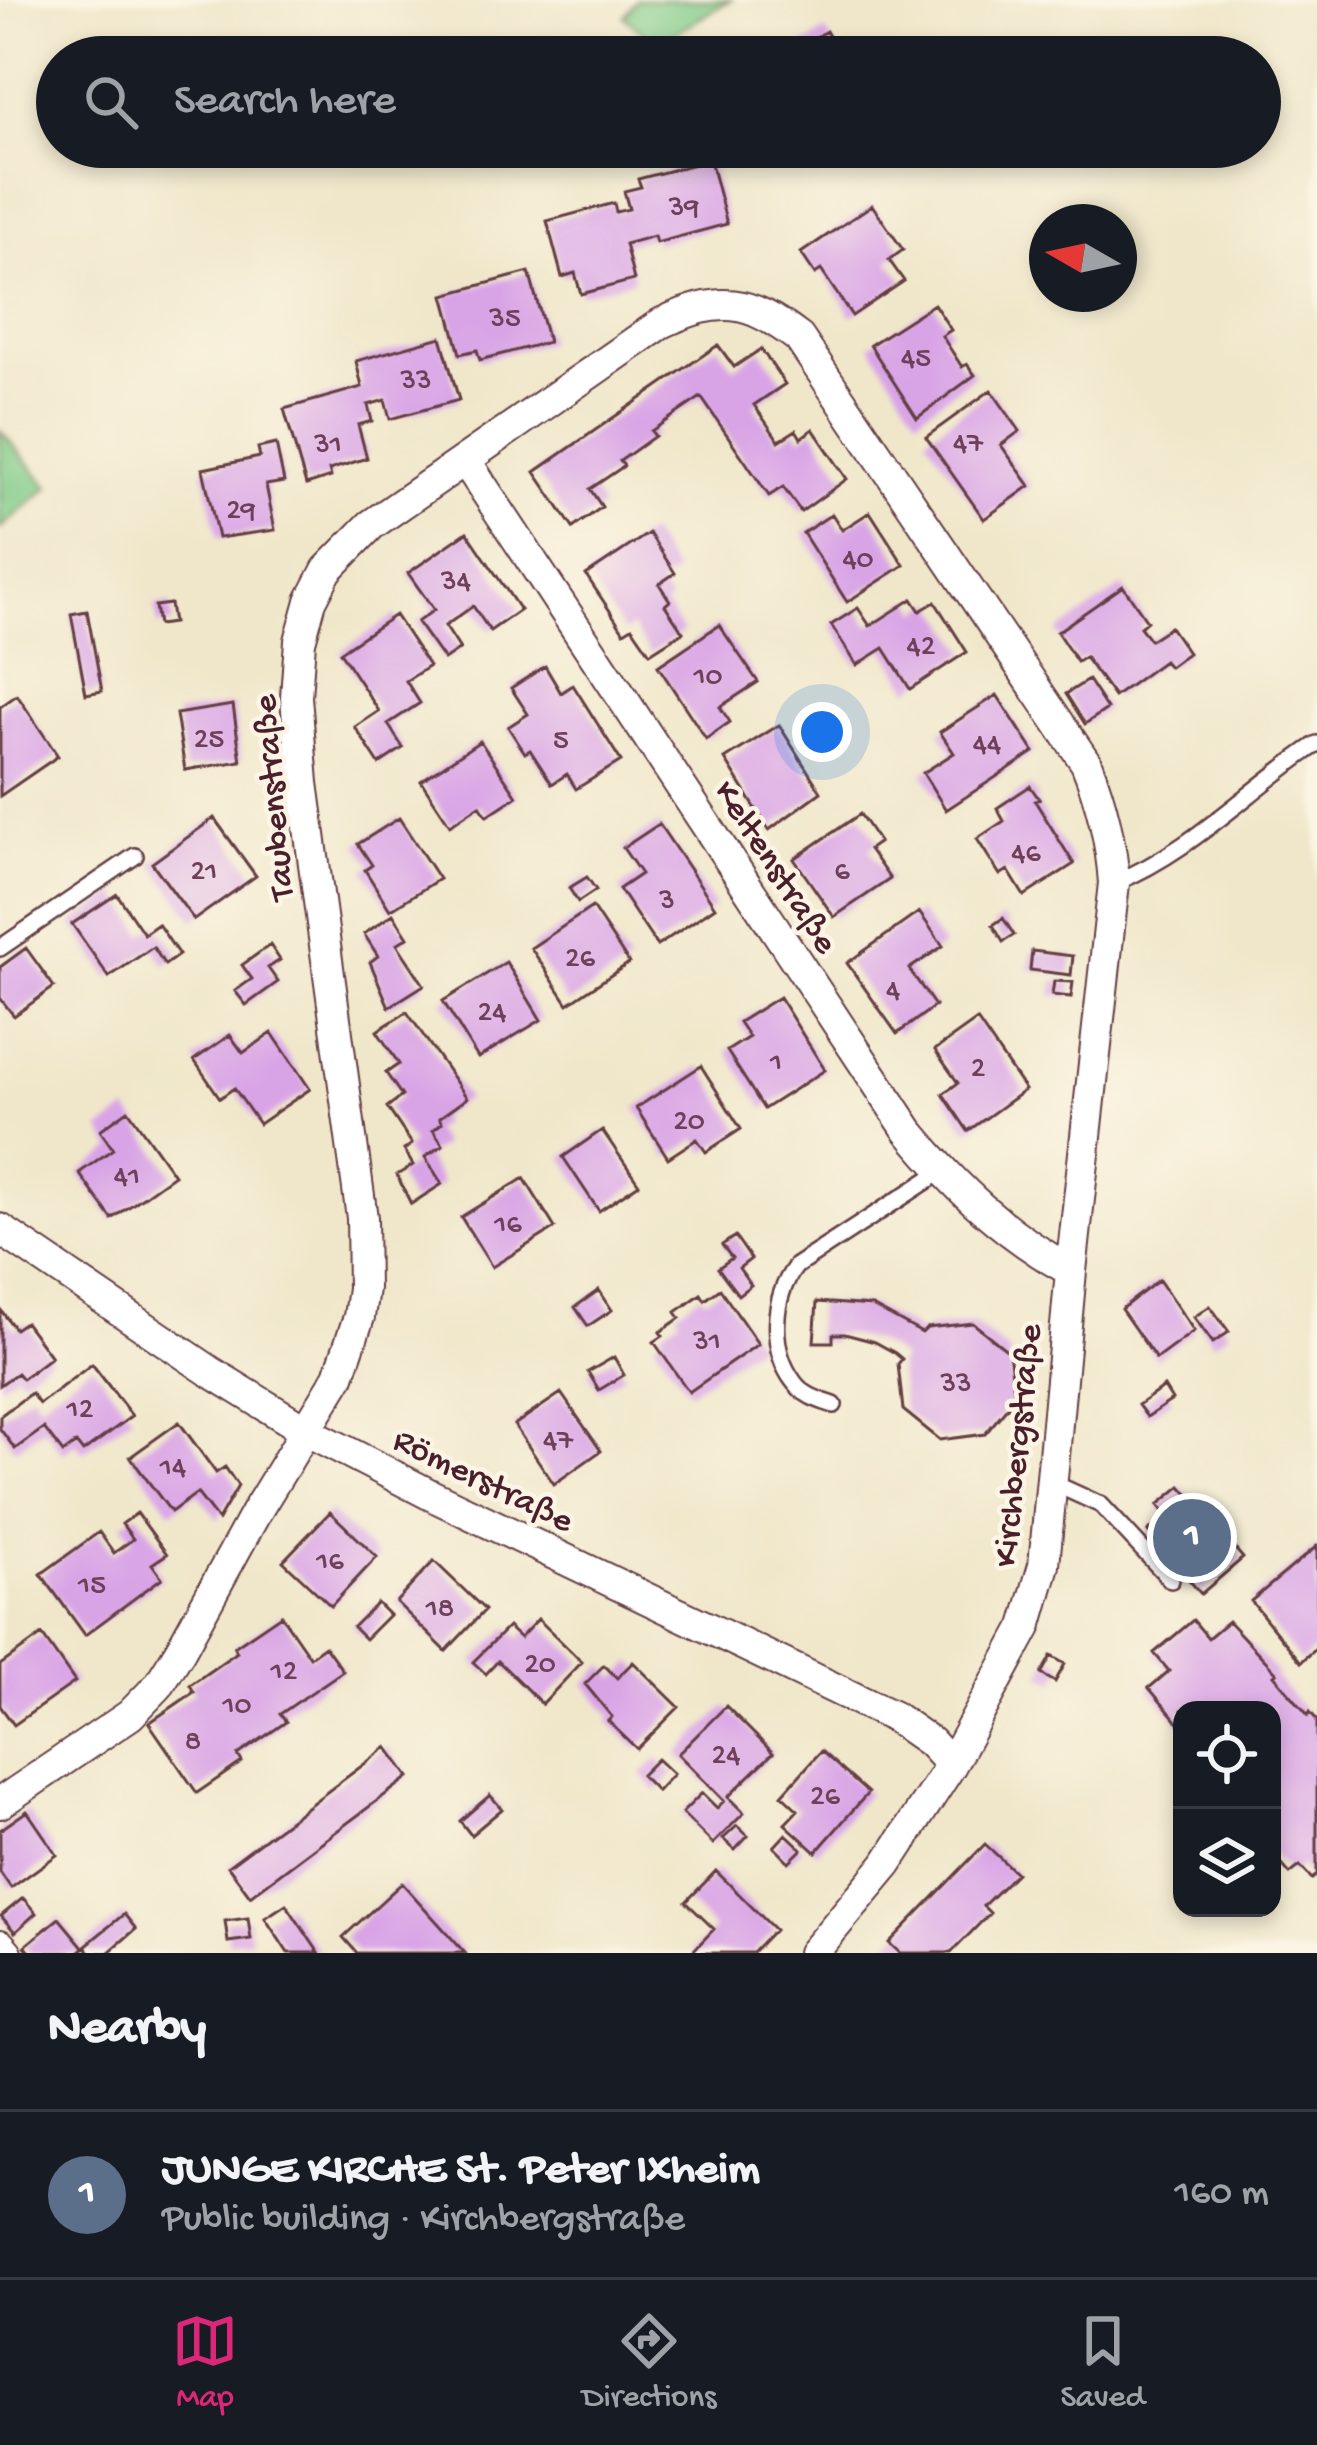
<!DOCTYPE html>
<html lang="en">
<head>
<meta charset="utf-8">
<style>
  :root { --surface:#171b24; --page:#242831; --text:#f1f3f6; --muted:#9ea1a6; --line:#363941; --accent:#db2777 }
  body { margin:0; font-family:"Gochi Hand",sans-serif; background:var(--page); color:var(--text) }
  .controls { position:absolute; right:36px; bottom:36px; display:grid; overflow:hidden; border-radius:24px; box-shadow:0 6px 18px #0003 }
  .controls button { width:108px; height:108px; display:grid; place-items:center; padding:0; border:0; border-bottom:3px solid var(--line); background:var(--surface); color:var(--text); font:60px sans-serif }
  .compass { position:absolute; left:1029px; top:204px; width:108px; height:108px; border-radius:50%; background:var(--surface); box-shadow:0 6px 18px #0003; rotate:279deg }
  .you { position:absolute; left:822px; top:732px; width:42px; height:42px; margin:-30px; border:9px solid #fff; border-radius:50%; background:#1a73e8; box-shadow:0 0 0 18px #1a73e833 }
  .badge { display:grid; place-items:center; width:78px; height:78px; border-radius:50%; background:var(--accent); color:#fff; font-size:39px; font-weight:700 }
  .pin { position:absolute; translate:-50% -50%; border:6px solid #fff; box-shadow:0 3px 12px #0006 }
  .list { margin:0; padding:0; list-style:none }
  h2 { display:flex; justify-content:space-between; align-items:center; height:156px; margin:0; padding:0 48px; font-size:51px }
  h2 small { font-size:39px; font-weight:400; color:var(--muted) }
  .list li { display:grid; grid-template-columns:78px 1fr auto; gap:36px; align-items:center; box-sizing:border-box; height:168px; padding:0 48px; border-top:3px solid var(--line) }
  .list b { display:block; font-size:45px; white-space:nowrap }
  .list p { margin:0; font-size:39px; white-space:nowrap; color:var(--muted) }
  .list em { font-size:39px; font-style:normal; color:var(--muted) }
  .icon { flex:none; width:66px; height:66px; fill:none; stroke:currentColor; stroke-width:2; stroke-linecap:round; stroke-linejoin:round }
  .map { position:relative; flex:none; width:1317px; height:1953px; overflow:hidden }
  .search { position:absolute; background:var(--surface); box-shadow:0 6px 18px #0003; left:36px; right:36px; top:36px; height:132px; display:flex; align-items:center; gap:30px; box-sizing:border-box; padding:0 42px; border-radius:66px; color:var(--muted); font-size:45px }
  .sheet { height:324px; background:var(--surface) }
  nav { display:flex; justify-content:space-around; align-items:center; box-sizing:border-box; height:168px; border-top:3px solid var(--line); background:var(--surface); font-size:33px; color:var(--muted) }
  nav a { display:grid; justify-items:center; gap:6px }
  nav .on { color:var(--accent) }
  .map>svg:first-child { display:block }
  .green { fill:#7eca87; stroke:#647459; stroke-width:3 }
  .building { fill:#d9a4e6 }
  .lines { fill:none; stroke-linecap:round; stroke-linejoin:round }
  .lane-casing { stroke:#633d43; stroke-width:20 }
  .street-casing { stroke:#633d43; stroke-width:34 }
  .lane { stroke:#fff; stroke-width:15 }
  .street { stroke:#fff; stroke-width:30 }
  .labels { text-anchor:middle; stroke-width:9; stroke-linejoin:round; paint-order:stroke }
  .number-label { font-size:30px; fill:#6e405a }
  .street-label { font-size:36px; fill:#4a1f2b; stroke:#fcf5e5 }
</style>
</head>
<body>
<div class="map">
<svg width="1317" height="1953" viewBox="0 0 1317 1953">
  <rect width="100%" height="100%" fill="#fcf5e5"/>
  <filter id="ink" filterUnits="userSpaceOnUse"><feTurbulence type="fractalNoise" baseFrequency=".00833" numOctaves="2"/><feDisplacementMap in="SourceGraphic" scale="24" xChannelSelector="R" yChannelSelector="G"/><feConvolveMatrix kernelMatrix="1 2 1 2 8 2 1 2 1" color-interpolation-filters="sRGB"/></filter>
  <filter id="wash" filterUnits="userSpaceOnUse"><feTurbulence type="fractalNoise" baseFrequency=".004" numOctaves="4" result="noise"/><feDisplacementMap in="SourceGraphic" scale="48" xChannelSelector="R" yChannelSelector="G"/><feGaussianBlur stdDeviation="2.7" result="paint"/><feColorMatrix in="noise" values="0 0 0 0 0 0 0 0 0 0 0 0 0 0 0 0 0 1.4 0 .05"/><feComposite in="paint" operator="in"/></filter>
  <g filter="url(#wash)">
    <rect width="100%" height="100%" fill="#f0e7ca"/>
    <path class="green" d="M636,0H730L657,44L625,17Z
      M0,430L49,487L0,529Z"/>
    <g id="blocks">
      <path class="building" d="M826,31L841,57H784Z
        M812,147H855L824,166Z
        M710,160L727,224L656,243L654,236L625,244L634,280L581,294L575,273L562,277L547,221L614,203L616,212L629,209L624,191L641,187L638,179Z
        M872,205L903,250L889,260L904,281L852,316L821,270L815,274L801,253Z
        M529,272L548,342L480,360L477,350L460,354L444,295Z
        M934,304L951,330L942,336L962,367L967,364L975,375L917,418L870,345Z
        M441,337L459,400L390,419L385,400L368,405L372,421L358,425L367,458L329,470L331,477L306,485L284,409L362,387L356,361Z
        M718,345L734,367L761,349L785,384L754,405L779,441L796,430L801,438L813,429L847,479L801,512L783,487L769,496L701,397L651,431L655,436L620,461L624,466L590,489L602,507L573,528L535,472Z
        M991,390L1020,431L1001,445L1030,486L984,519L926,437Z
        M276,444L284,482L266,485L275,530L218,538L203,469L260,457L258,448Z
        M870,512L904,565L847,602L803,533L832,514L842,530Z
        M467,532L520,610L490,631L473,606L445,626L460,649L444,660L417,622L434,610L408,573Z
        M649,533L675,573L659,584L670,601L665,605L683,632L650,653L632,627L624,632L586,575Z
        M1123,586L1147,621L1140,627L1150,640L1170,627L1188,653L1169,667L1164,661L1114,697L1085,657L1077,662L1057,632Z
        M912,599L920,611L935,602L967,652L910,689L884,648L857,665L831,625L858,608L870,626Z
        M170,604L173,623L158,625L155,606Z
        M87,611L102,691L86,694L71,614Z
        M395,615L429,666L406,681L420,703L388,724L403,748L379,764L355,727L379,711L340,652Z
        M719,625L758,682L720,707L730,722L706,739L658,666Z
        M545,666L561,693L573,685L621,761L576,789L567,774L552,784L530,750L525,753L508,727L528,714L511,688Z
        M1088,680L1107,709L1085,724L1066,694Z
        M17,695L58,756L0,796V707Z
        M997,695L1034,752L946,810L923,773L954,753L940,732Z
        M233,705L241,761L185,770L176,714Z
        M779,725L821,792L769,830L725,759Z
        M480,741L517,796L487,816L480,805L450,825L421,781Z
        M1030,786L1039,799L1035,801L1074,864L1024,896L1008,870L1000,875L977,839L1004,821L997,808Z
        M860,814L879,842L869,849L890,879L834,917L794,859Z
        M214,818L256,876L194,920L152,863Z
        M399,818L439,879L390,910L365,870L372,865L358,844Z
        M659,824L715,907L657,946L619,889L641,874L623,848Z
        M587,877L596,890L578,902L569,888Z
        M117,894L144,934L158,924L179,955L165,965L153,947L109,977L72,924Z
        M592,907L629,963L568,1004L531,948Z
        M919,912L943,946L909,969L935,1006L897,1034L847,963Z
        M393,914L408,937L397,944L424,985L389,1007L370,962L378,956L364,934Z
        M1003,918L1014,935L1003,942L993,925Z
        M270,945L280,960L268,968L278,982L246,1005L235,991L252,979L242,965Z
        M26,948L54,987L14,1016L0,998V967Z
        M1032,951L1073,956L1071,975L1030,970Z
        M506,962L541,1020L478,1058L443,1001Z
        M1054,981L1073,982L1071,997L1052,995Z
        M779,997L825,1070L764,1109L727,1051L749,1037L739,1022Z
        M407,1012L467,1098L439,1118L442,1123L433,1130L443,1145L425,1157L442,1184L411,1204L397,1175L413,1165L404,1150L412,1144L387,1107L402,1096L386,1073L399,1064L377,1031Z
        M977,1020L1025,1090L968,1131L943,1094L958,1083L935,1050Z
        M272,1033L310,1089L259,1124L234,1088L220,1098L194,1060L230,1035L243,1053Z
        M701,1066L741,1129L706,1152L697,1139L668,1158L636,1108Z
        M128,1110L174,1175L112,1219L79,1173L113,1149L100,1130Z
        M602,1130L639,1184L599,1211L563,1157Z
        M524,1178L555,1228L492,1267L461,1217Z
        M735,1236L751,1259L739,1268L751,1285L738,1295L718,1268L732,1258L722,1245Z
        M1159,1280L1194,1331L1156,1359L1121,1309Z
        M720,1289L758,1344L689,1392L654,1342L663,1336L660,1332L680,1318L676,1312L701,1294L705,1300Z
        M599,1290L612,1310L588,1326L575,1307Z
        M817,1302L872,1306L922,1333L927,1328L973,1323L1009,1352L1015,1398L985,1434L940,1440L903,1410L898,1364L902,1359L895,1353L875,1342L845,1334H833V1342H814Z
        M1210,1306L1229,1332L1213,1343L1194,1317Z
        M0,1309L15,1329L25,1322L51,1357L22,1379L17,1373L0,1385Z
        M614,1357L624,1375L599,1390L588,1372Z
        M92,1364L132,1416L83,1452L76,1443L63,1453L44,1428L15,1449L0,1429V1416L31,1393L39,1404Z
        M1164,1387L1172,1400L1147,1417L1138,1405Z
        M561,1393L601,1451L554,1484L514,1425Z
        M179,1422L216,1473L225,1467L238,1486L218,1520L197,1493L171,1512L130,1457Z
        M1181,1486L1208,1517L1216,1510L1234,1530L1225,1537L1243,1558L1201,1594L1148,1532L1167,1516L1158,1505Z
        M330,1512L377,1557L331,1606L283,1561Z
        M137,1513L167,1554L152,1564L162,1578L85,1635L41,1574L99,1532L114,1553L133,1539L122,1524Z
        M1317,1546V1648L1301,1662L1251,1601Z
        M434,1561L485,1610L446,1651L396,1602Z
        M377,1603L389,1615L365,1639L353,1627Z
        M281,1615L310,1657L325,1646L343,1671L280,1714L286,1722L238,1755L242,1762L197,1793L149,1723L194,1692L190,1685L237,1652L234,1647Z
        M538,1619L582,1662L542,1704L498,1661L486,1674L473,1662L508,1627L520,1638Z
        M1193,1620L1208,1638L1228,1621L1277,1673L1274,1675L1308,1715L1310,1712L1317,1720V1875L1312,1879L1300,1866L1290,1874L1272,1853V1710H1182V1727L1149,1688L1169,1671L1154,1653Z
        M42,1635L75,1682L14,1725L0,1706V1665Z
        M1051,1656L1065,1664L1055,1682L1041,1674Z
        M633,1662L679,1707L637,1749L608,1721L612,1717L585,1684L604,1665L617,1678Z
        M726,1706L773,1753L728,1797L744,1813L713,1844L682,1813L702,1793L717,1808L724,1801L678,1754Z
        M387,1747L409,1777L250,1896L228,1866Z
        M821,1751L868,1793L816,1852L785,1824L798,1810L782,1795Z
        M657,1759L673,1774L657,1791L641,1775Z
        M490,1795L502,1809L471,1835L460,1821Z
        M27,1811L57,1855L11,1888L0,1872V1830Z
        M737,1826L748,1836L735,1850L723,1839Z
        M786,1834L802,1849L789,1862L774,1847Z
        M985,1844L1016,1873L983,1906L990,1913L951,1953H900L889,1943Z
        M716,1871L775,1930L753,1953H691L714,1929L686,1902Z
        M402,1883L465,1953H357L343,1937Z
        M23,1898L36,1913L15,1932L1,1916Z
        M286,1904L319,1953H288L265,1918Z
        M124,1914L136,1929L108,1953H91L85,1946Z
        M59,1918L84,1948L77,1953H31L25,1946Z
        M248,1918L251,1939L228,1942L225,1921Z"/>
    </g>
  </g>
  <g filter="url(#ink)">
    <use href="#blocks" fill-opacity="0" stroke="#633d43" stroke-width="3"/>
    <g class="lines">
      <defs>
        <path id="lane" d="M1114,883C1191,852 1248,790 1317,744
          M0,948L135,856
          M834,1405C819,1400 804,1396 794,1382C769,1349 772,1297 796,1266L942,1171
          M1053,1483L1101,1505L1171,1580"/>
        <path id="street" d="M465,460L908,1130C957,1189 1003,1233 1071,1271
          M0,1229L211,1372L307,1431L431,1495L894,1717L930,1742L951,1765
          M0,1803L130,1715L158,1686L180,1651L256,1512L339,1376L359,1317L363,1288L362,1218L303,783L296,697L300,641L311,601L327,570L371,525L662,323C721,295 748,299 799,338L1086,763C1102,803 1111,839 1114,883L1071,1271L1044,1565L1026,1627L951,1765L887,1864L813,1953
          M0,1945L7,1953"/>
      </defs>
      <use href="#lane" class="lane-casing"/>
      <use href="#street" class="street-casing"/>
      <use href="#lane" class="lane"/>
      <use href="#street" class="street"/>
    </g>
  </g>
  <g class="labels">
    <g class="number-label">
      <text x="684" y="215">39</text>
      <text x="505" y="326">35</text>
      <text x="916" y="366">45</text>
      <text x="416" y="388">33</text>
      <text x="968" y="451">47</text>
      <text x="328" y="452">31</text>
      <text x="241" y="518">29</text>
      <text x="858" y="567">40</text>
      <text x="456" y="589">34</text>
      <text x="921" y="654">42</text>
      <text x="708" y="684">10</text>
      <text x="209" y="747">25</text>
      <text x="561" y="748">5</text>
      <text x="987" y="752">44</text>
      <text x="1026" y="861">46</text>
      <text x="204" y="879">21</text>
      <text x="842" y="879">6</text>
      <text x="667" y="908">3</text>
      <text x="580" y="966">26</text>
      <text x="893" y="998">4</text>
      <text x="492" y="1020">24</text>
      <text x="776" y="1070">1</text>
      <text x="978" y="1076">2</text>
      <text x="689" y="1129">20</text>
      <text x="127" y="1184">41</text>
      <text x="508" y="1232">16</text>
      <text x="707" y="1349">31</text>
      <text x="956" y="1391">33</text>
      <text x="80" y="1417">12</text>
      <text x="558" y="1448">47</text>
      <text x="173" y="1475">14</text>
      <text x="330" y="1569">16</text>
      <text x="92" y="1593">15</text>
      <text x="440" y="1616">18</text>
      <text x="540" y="1672">20</text>
      <text x="284" y="1679">12</text>
      <text x="237" y="1713">10</text>
      <text x="193" y="1749">8</text>
      <text x="726" y="1763">24</text>
      <text x="825" y="1804">26</text>
    </g>
    <g class="street-label">
      <text transform="translate(270 798) rotate(-95)" y="13">Taubenstraße</text>
      <text transform="translate(779 865) rotate(57)" y="13">Keltenstraße</text>
      <text transform="translate(1014 1445) rotate(-84)" y="13">Kirchbergstraße</text>
      <text transform="translate(485 1477) rotate(26)" y="13">Römerstraße</text>
    </g>
  </g>
</svg>
<div class="controls">
<button><svg class="icon" aria-label="locate" viewBox="0 0 24 24"><circle cx="12" cy="12" r="6"/><path d="M12 2v4M12 18v4M2 12h4M18 12h4"/></svg></button>
<button><svg class="icon" aria-label="layers" viewBox="0 0 24 24"><path d="M12 4l9 5-9 5-9-5zM3 14l9 5 9-5"/></svg></button>
</div>
<svg class="compass" viewBox="-18 -18 36 36"><path d="M0-13l5 13h-10z" fill="#e53935"/><path d="M0 13l5-13h-10z" fill="#9ea1a6"/></svg>
<div class="you"></div>
<div class="pin badge" style="left:1192px;top:1538px;background:#5c6f8a">1</div>
<div class="search"><svg class="icon" aria-label="search" viewBox="0 0 24 24"><circle cx="10" cy="10" r="6"/><path d="M15 15l6 6"/></svg>Search here</div>
</div>
<section class="sheet">
<h2>Nearby<small></small></h2>
<ul class="list">
<li><span class="badge" style="background:#5c6f8a">1</span><div><b>JUNGE KIRCHE St. Peter Ixheim</b><p>Public building · Kirchbergstraße</p></div><em>160 m</em></li>
</ul>
</section>
<nav>
<a class="on"><svg class="icon" aria-label="map" viewBox="0 0 24 24"><path d="M3 6l6-2 6 2 6-2v14l-6 2-6-2-6 2zM9 4v14M15 6v14"/></svg>Map</a>
<a><svg class="icon" aria-label="directions" viewBox="0 0 24 24"><path d="M12 3l9 9-9 9-9-9zM9 14v-3h6M13 9l2 2-2 2"/></svg>Directions</a>
<a><svg class="icon" aria-label="saved" viewBox="0 0 24 24"><path d="M7 4h10v16l-5-4-5 4z"/></svg>Saved</a>
</nav>
</body>
</html>
